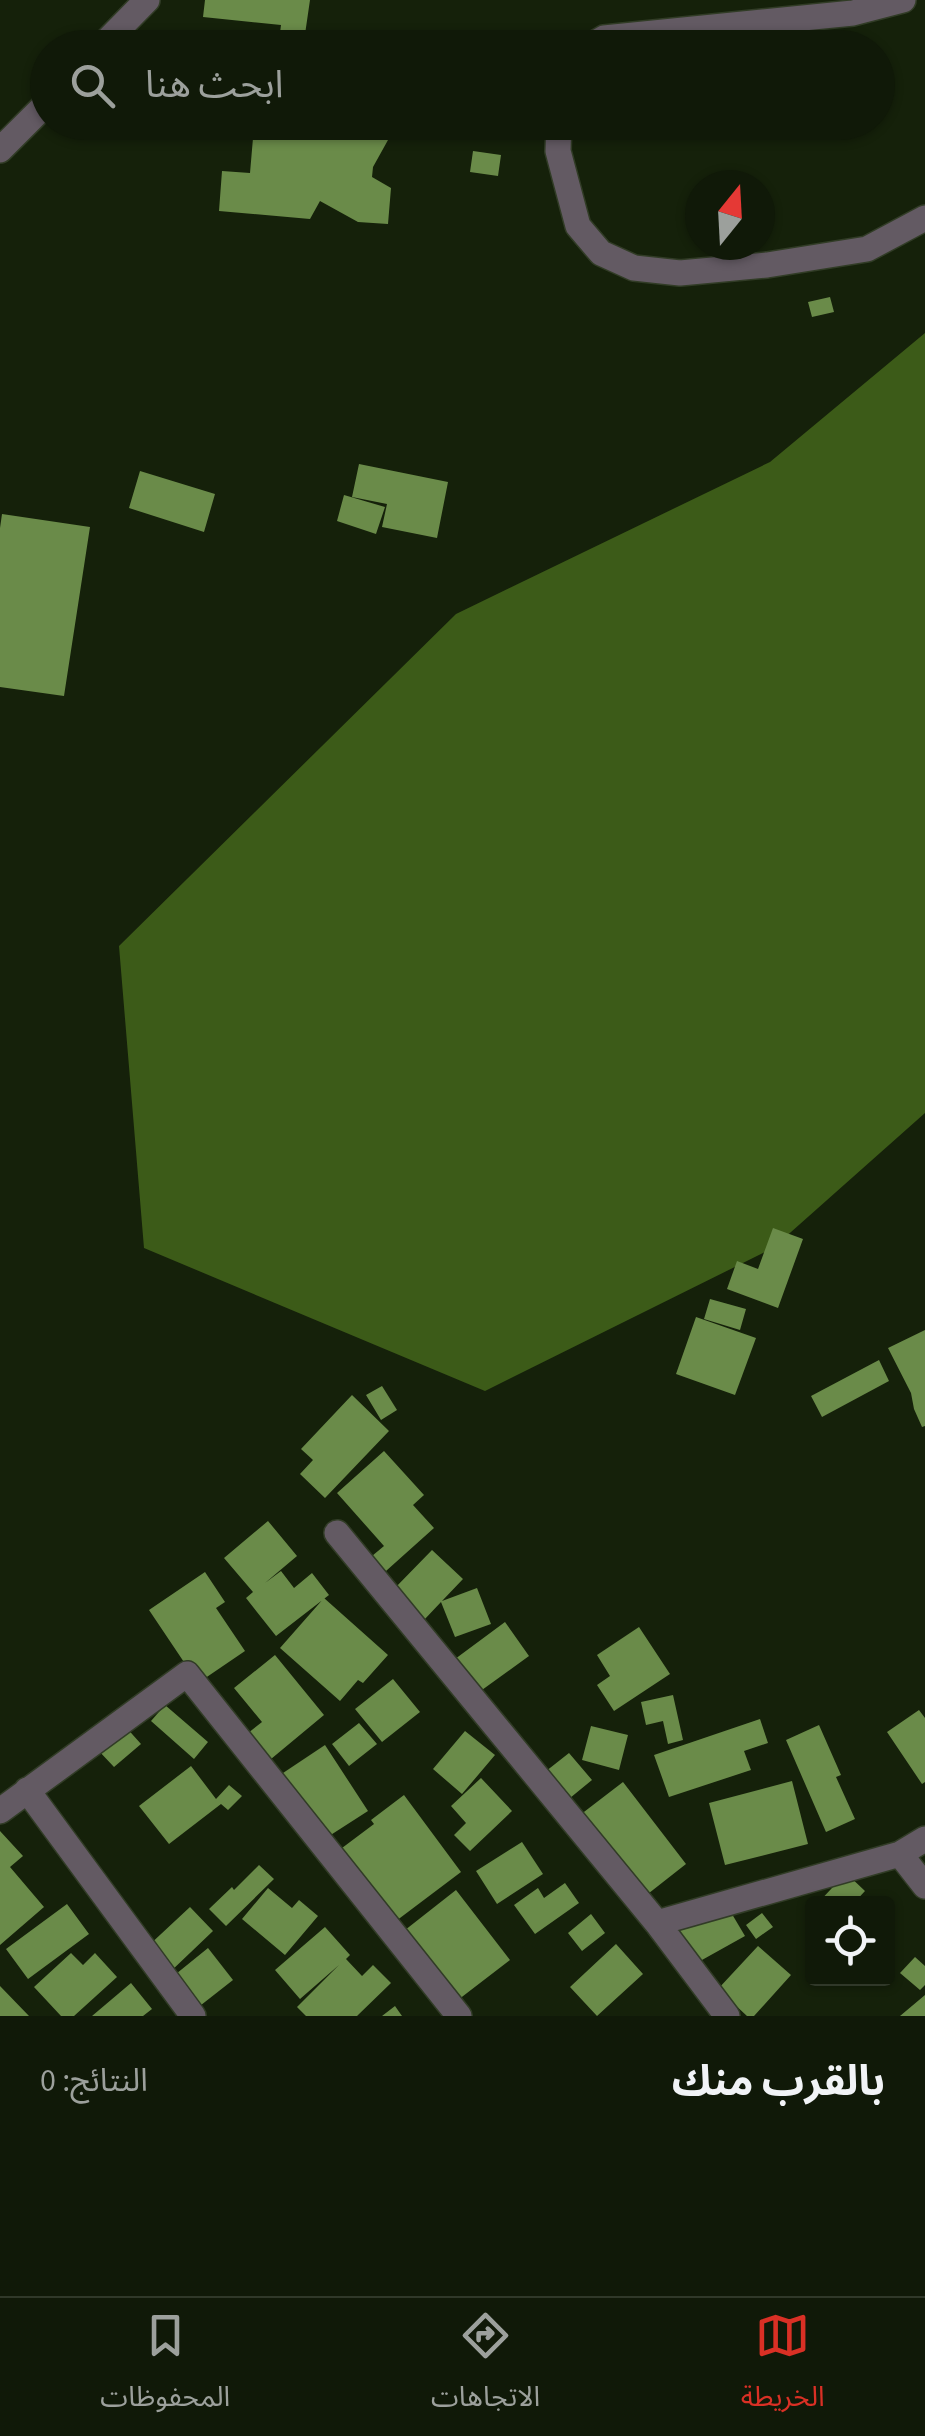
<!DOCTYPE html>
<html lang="ar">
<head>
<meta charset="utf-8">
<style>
  :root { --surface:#101908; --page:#192212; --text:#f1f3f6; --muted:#9ca09c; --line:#303829; --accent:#d93025 }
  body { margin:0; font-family:"Source Sans 3","Noto Sans Arabic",sans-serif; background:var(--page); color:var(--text); direction:rtl }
  .controls { position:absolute; right:30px; bottom:30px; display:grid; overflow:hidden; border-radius:10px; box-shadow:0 2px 8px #0004 }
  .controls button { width:90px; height:90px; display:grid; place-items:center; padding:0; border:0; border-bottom:2px solid var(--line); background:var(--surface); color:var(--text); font:50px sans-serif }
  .compass { position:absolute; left:685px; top:170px; width:90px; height:90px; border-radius:50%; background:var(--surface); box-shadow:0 2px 8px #0004; rotate:18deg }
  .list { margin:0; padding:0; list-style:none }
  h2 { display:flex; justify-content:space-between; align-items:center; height:130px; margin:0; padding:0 40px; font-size:42px }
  h2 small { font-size:32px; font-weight:400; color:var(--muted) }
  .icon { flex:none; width:55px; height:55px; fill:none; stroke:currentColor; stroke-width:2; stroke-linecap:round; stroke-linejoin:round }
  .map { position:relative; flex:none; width:925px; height:2016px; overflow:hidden; direction:ltr }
  .search { position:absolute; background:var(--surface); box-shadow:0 2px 8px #0004; left:30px; right:30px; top:30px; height:110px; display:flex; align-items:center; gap:25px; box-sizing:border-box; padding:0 35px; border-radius:55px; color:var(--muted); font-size:38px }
  .sheet { height:280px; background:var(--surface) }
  nav { display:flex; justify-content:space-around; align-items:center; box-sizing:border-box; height:140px; border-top:2px solid var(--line); background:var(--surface); font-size:28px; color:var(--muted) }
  nav a { display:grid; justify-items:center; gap:5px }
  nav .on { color:var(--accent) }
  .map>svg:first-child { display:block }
  .forest { fill:#3c5b18 }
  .building { fill:#6a8b49 }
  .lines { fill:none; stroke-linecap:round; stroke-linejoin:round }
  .minor-casing { stroke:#313c26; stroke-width:28 }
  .minor { stroke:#635a63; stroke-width:25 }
</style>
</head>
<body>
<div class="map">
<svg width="925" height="2016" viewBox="0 0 925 2016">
  <rect width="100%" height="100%" fill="#15210a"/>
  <path class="forest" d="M925,333V1113L773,1248L485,1391L144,1248L119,946L456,614L770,462Z"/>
  <path class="building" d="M205,0H310L303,48H278L281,25L203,17Z
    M222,122H327L331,125L332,122H389L388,140L373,167L372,177L391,188L388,224L358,222L320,201L310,219L219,211L222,171L250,173L253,138L231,136L221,130Z
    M473,151L501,155L498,176L470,172Z
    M830,297L834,312L812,317L808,302Z
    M359,464L448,482L437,538L382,527L387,504L352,497Z
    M140,471L215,494L204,532L129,508Z
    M344,495L385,507L376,534L337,521Z
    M2,514L90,527L64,696L0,687V528Z
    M773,1228L803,1239L778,1308L727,1289L737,1261L758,1269Z
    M710,1299L746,1309L740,1330L704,1319Z
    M696,1317L756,1338L735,1395L676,1374Z
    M925,1330V1426L922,1427L914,1409L911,1393L888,1348Z
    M879,1360L889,1381L822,1417L811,1396Z
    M382,1386L397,1410L381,1420L366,1395Z
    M352,1395L389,1431L325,1498L300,1474L313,1460L301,1449Z
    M384,1451L424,1495L413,1505L434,1528L386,1571L372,1556L384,1546L337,1493Z
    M268,1521L297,1556L265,1583L281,1571L294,1588L312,1573L329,1595L276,1636L246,1598L253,1592L224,1558Z
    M432,1550L463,1579L442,1601L477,1588L491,1624L455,1637L441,1602L424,1620L393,1590Z
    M205,1572L225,1602L216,1608L245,1651L198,1683L149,1610Z
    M324,1598L388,1655L363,1683L358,1680L340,1701L280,1648Z
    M505,1622L529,1656L475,1695L451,1662Z
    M639,1627L670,1674L614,1711L597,1685L610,1676L597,1655Z
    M275,1655L324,1715L265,1764L243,1737L262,1722L234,1688Z
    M393,1679L420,1712L382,1742L355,1709Z
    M673,1695L683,1740L668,1744L663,1721L646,1725L641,1702Z
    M165,1705L208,1742L194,1759L151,1721Z
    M919,1710L925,1718V1782L922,1784L887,1732Z
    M760,1719L768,1743L744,1751L751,1770L669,1797L654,1755Z
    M359,1723L377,1744L349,1766L332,1744Z
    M124,1725L141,1744L114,1767L97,1749Z
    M819,1725L841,1775L836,1777L855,1819L826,1832L786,1740Z
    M591,1726L628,1735L619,1770L582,1760Z
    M465,1731L495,1755L462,1794L433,1769Z
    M325,1745L368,1811L326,1838L277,1777Z
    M569,1753L592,1780L559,1807L536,1779Z
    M191,1766L216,1799L229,1785L242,1796L228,1810L221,1804L169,1844L139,1806Z
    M481,1778L512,1811L470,1851L454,1835L466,1823L451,1806Z
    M792,1781L808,1844L725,1865L709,1803Z
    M623,1782L686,1864L644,1897L580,1815Z
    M404,1795L461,1872L396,1921L342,1848L374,1824L371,1820Z
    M0,1831L23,1856L10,1867L44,1907L0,1945Z
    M522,1842L543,1874L497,1904L476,1871Z
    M259,1865L274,1879L226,1926L209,1909L232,1887L234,1890Z
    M846,1873L865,1891L853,1904H817Z
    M565,1883L579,1903L535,1934L514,1905L538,1888L544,1898Z
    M268,1888L292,1908L299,1900L318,1916L285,1955L242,1919Z
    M456,1890L510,1960L454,2003L400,1934Z
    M67,1904L89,1934L28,1979L6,1949Z
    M726,1904L745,1936L693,1965L675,1932Z
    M190,1907L213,1931L169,1973L146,1948Z
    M762,1913L773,1927L756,1939L746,1925Z
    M591,1914L605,1933L582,1951L568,1933Z
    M325,1927L350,1955L346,1959L362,1976L373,1965L391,1983L357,2016H306L297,2007L339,1965L300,1999L275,1970Z
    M616,1944L643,1974L597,2016L570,1987Z
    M758,1946L791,1975L754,2016H747L718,1989Z
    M208,1948L233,1980L196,2009L171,1978Z
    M71,1953L83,1965L95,1953L117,1977L74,2016H61L34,1987Z
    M915,1957L925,1966V1985L920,1990L900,1973Z
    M131,1983L152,2009L143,2016H92Z
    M0,1986L29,2016H0Z
    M925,1995V2016H900Z
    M395,2006L402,2016H382Z"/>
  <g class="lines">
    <defs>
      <path id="minor" d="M100,48L147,0
        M587,48L604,38L853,13L903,0
        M559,122L558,151L578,226L601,253L634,268L680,273L767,265L867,249L925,218
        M0,150L48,102
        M337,1533L657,1923L727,2016
        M27,1790L193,2016
        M0,1811L187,1674L459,2016
        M900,1854L925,1886
        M657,1923L900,1854L925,1839"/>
    </defs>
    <use href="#minor" class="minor-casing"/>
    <use href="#minor" class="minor"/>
  </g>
</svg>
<div class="controls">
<button><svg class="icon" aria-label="locate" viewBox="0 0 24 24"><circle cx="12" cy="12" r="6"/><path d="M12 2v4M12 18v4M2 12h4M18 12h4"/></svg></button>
</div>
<svg class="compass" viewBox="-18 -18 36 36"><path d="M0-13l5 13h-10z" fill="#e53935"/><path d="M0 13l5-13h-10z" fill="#9ca09c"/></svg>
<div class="search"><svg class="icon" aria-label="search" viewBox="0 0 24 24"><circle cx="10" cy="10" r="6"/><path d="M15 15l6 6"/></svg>ابحث هنا</div>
</div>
<section class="sheet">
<h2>بالقرب منك<small>النتائج: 0</small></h2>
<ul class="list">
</ul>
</section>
<nav>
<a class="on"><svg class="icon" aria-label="map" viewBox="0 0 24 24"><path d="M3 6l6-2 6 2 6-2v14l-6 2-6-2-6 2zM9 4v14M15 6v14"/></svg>الخريطة</a>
<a><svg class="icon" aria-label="directions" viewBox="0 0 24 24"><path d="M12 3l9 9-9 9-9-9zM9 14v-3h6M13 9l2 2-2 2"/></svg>الاتجاهات</a>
<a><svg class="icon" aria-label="saved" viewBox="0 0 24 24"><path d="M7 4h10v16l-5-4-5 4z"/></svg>المحفوظات</a>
</nav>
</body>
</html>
